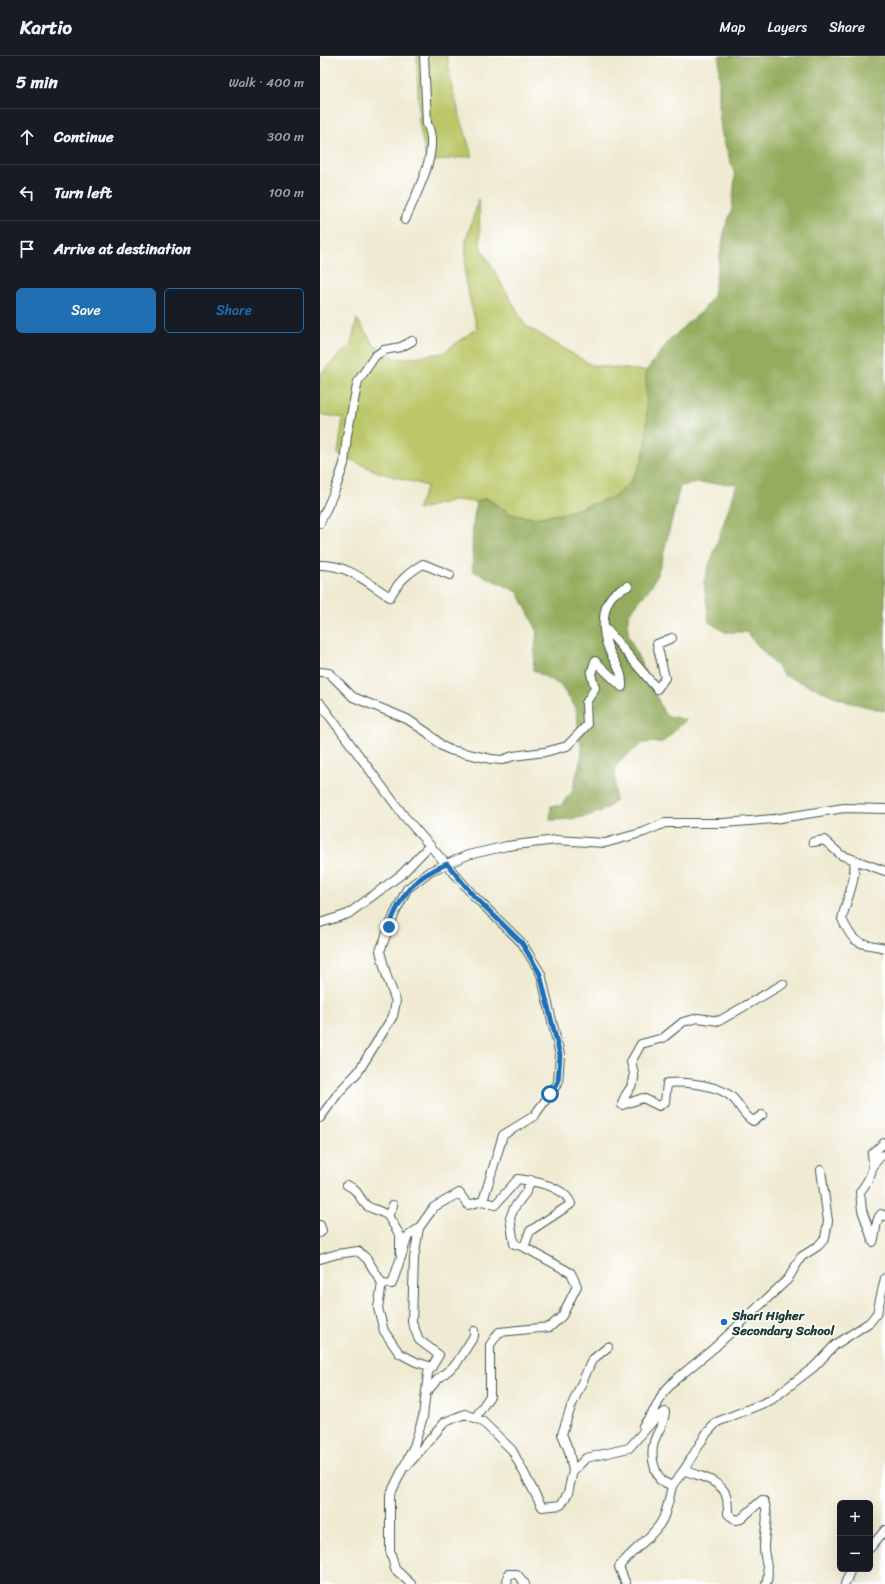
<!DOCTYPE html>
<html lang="en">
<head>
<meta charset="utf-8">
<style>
  :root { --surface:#171b24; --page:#20242c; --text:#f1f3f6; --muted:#9ea1a6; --line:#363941; --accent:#1f6fb2 }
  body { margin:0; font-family:Sriracha,sans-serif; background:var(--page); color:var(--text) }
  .controls { position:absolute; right:12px; bottom:12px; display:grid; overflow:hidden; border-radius:6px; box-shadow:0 4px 16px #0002 }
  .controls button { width:36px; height:36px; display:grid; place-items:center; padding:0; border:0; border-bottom:1px solid var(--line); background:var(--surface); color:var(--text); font:20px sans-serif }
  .stop { position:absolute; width:12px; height:12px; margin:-9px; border:3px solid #1f6fb2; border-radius:50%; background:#fff }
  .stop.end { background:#1f6fb2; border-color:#fff; box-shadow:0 1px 4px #0008 }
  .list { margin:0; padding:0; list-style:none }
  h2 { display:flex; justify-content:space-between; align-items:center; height:52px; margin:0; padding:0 16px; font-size:17px }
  h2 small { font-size:13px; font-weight:400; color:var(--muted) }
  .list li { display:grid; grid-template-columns:26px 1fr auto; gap:12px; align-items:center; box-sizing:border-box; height:56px; padding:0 16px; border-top:1px solid var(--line) }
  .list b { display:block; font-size:15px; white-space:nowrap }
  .list em { font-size:13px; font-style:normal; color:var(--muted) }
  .actions { display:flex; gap:8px; padding:12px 16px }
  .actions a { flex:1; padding:9px 0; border:1px solid var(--accent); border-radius:6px; text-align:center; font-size:14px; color:var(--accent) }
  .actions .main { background:var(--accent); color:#fff }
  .icon { flex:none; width:22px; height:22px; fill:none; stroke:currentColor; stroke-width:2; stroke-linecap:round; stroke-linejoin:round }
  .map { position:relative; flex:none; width:565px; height:1528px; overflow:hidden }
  header { display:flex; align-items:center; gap:24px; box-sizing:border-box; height:56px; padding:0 20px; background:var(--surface); border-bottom:1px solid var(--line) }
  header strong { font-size:19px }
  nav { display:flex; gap:22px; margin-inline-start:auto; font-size:14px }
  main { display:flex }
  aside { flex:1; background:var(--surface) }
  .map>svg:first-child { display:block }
  .green { fill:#bbc769; stroke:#6d824e }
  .forest { fill:#94ac5d; stroke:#5a7448 }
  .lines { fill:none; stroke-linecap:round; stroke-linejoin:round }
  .minor-casing { stroke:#3e574c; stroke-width:10 }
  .minor { stroke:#fff; stroke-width:8 }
  .route { stroke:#1f6fb2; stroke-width:5 }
  .poi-dot { fill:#1f6fb2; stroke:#fff; stroke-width:1.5 }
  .labels { text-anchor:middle; stroke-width:3; stroke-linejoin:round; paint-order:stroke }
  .poi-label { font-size:13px; font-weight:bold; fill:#1f3d34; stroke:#fff; text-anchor:start }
</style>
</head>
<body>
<header>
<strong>Kartio</strong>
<nav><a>Map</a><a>Layers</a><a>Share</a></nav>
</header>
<main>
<aside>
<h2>5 min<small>Walk · 400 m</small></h2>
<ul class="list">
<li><svg class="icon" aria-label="ahead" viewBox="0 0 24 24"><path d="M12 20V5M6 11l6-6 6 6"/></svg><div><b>Continue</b></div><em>300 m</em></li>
<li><svg class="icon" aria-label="left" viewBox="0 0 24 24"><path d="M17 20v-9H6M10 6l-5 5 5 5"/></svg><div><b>Turn left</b></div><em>100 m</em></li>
<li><svg class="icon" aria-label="arrive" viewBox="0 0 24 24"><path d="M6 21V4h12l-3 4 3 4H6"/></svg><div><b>Arrive at destination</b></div></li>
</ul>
<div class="actions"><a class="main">Save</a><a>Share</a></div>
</aside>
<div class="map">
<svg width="565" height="1528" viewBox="0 0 565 1528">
  <rect width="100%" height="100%" fill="#fff"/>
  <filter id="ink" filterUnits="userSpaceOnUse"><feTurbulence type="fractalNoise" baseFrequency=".025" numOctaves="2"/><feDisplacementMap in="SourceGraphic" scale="8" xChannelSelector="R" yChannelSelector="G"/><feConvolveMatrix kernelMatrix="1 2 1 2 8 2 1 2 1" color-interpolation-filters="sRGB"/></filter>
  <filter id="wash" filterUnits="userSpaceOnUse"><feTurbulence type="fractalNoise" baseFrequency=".012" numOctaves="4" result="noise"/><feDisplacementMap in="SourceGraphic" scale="16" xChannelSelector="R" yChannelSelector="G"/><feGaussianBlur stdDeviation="0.9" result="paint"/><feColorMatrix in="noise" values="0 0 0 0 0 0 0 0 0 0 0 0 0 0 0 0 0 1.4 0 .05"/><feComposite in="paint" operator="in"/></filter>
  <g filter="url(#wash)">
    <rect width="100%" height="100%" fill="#efead1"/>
    <path class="green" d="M97,0H127L133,36L152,100L107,106L99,66Z
      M159,143L160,190L205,269L271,309L326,315L327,385L321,407L310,427L294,441L244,457L214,462L193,459L166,442L157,446L134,444L97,454L107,430L58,416L18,398L23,362L0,358V318L31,288L37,263L54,289L77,303L123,297L157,272L145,225L146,184Z"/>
    <path class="forest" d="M399,0H565V655L528,646L464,619L426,576H405L389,566L384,525L417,428L379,427L360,430L341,508L333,528L308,559V579L345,659L366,664L343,686L323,687L299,705L295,714V745C281,761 251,764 230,764L231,750H240L252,736L262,698L256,652L240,629L213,614L217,574L198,536L153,515C152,490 151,470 157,446L166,442L193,459L214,462L244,458L294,441L310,427L321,407L327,385L326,315L350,284L366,268L382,256L393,240L405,172L412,153L415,120L402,79L399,58Z"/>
  </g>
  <g filter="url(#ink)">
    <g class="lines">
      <defs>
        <path id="minor" d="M85,164C96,138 121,94 107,68L104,0
          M0,467L15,434L24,408L27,379L38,325L55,300L64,294L81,291L92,285
          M0,509C27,508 48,527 70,541C78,526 88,517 103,508L130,519
          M284,570L337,633L345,622L337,588L352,582
          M0,616L9,617L33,641L87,663L108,677L122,690L130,694L171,703L182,704L193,700L225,696L247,690L267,669L266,647L275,632L271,618L275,605L302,631C303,614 295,608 289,594C282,578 281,553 292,540C296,535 303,533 308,530
          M0,647L84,760L153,839L202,887L221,918L240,999L238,1027L214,1060L183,1079L163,1145L148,1149L139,1137L114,1151L99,1172L94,1202L92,1266L99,1284L119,1299L108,1317L103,1361L94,1390L70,1439V1494L75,1513L91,1528
          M493,786L504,784L521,799L565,815
          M534,804C537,824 526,844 522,863C535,891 538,886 565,892
          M0,867L28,858L82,818L110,789
          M442,1059L433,1065C422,1058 421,1050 413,1042C399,1029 365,1025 347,1027L345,1046L339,1050L323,1042L302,1049C303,1038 313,1033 314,1022C315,1017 312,1011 311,1006L321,988L343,982L363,966L378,962L399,965L463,928
          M0,1062L19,1036L38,1016L73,960L76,945L67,921L60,895L74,859L87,833L110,815L148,799L187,790L236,784L285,787L324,776L345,767H403L454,763L524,752L565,753
          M564,1087L552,1098C555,1114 549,1124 540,1136L542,1154L553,1186C557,1176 554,1166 561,1158L565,1160
          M554,1108L561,1100L565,1099
          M27,1129C39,1134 39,1143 47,1150C52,1153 62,1155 68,1160
          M73,1149L68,1160L80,1179V1197
          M0,1169L2,1175L0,1177
          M204,1191L194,1188L190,1162L194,1152L206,1136L211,1124
          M0,1203L17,1198L38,1195L47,1203L62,1227L72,1228L88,1180L99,1172
          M62,1227L58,1252L64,1275L79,1297L96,1306L112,1311
          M106,1337L117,1324L136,1308L154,1280V1275
          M155,1362L170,1340V1289L179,1276L230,1271L242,1260L257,1230L251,1217L204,1191L210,1175L251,1148C245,1130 214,1125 198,1123L175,1149L163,1145
          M323,1370L335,1353L343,1337L355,1324L394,1292L468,1223L481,1201L498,1190L505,1182L508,1165L501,1114
          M87,1410L125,1366L145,1358L162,1365L192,1394L222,1451L241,1449L248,1437L253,1415L266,1402L309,1392L333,1365L345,1356C344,1370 337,1375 334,1386C330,1400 334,1412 340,1424L352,1430C349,1442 347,1458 340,1468C329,1484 311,1495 299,1511L306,1528
          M364,1414L386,1378L397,1366L451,1344L494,1311L515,1289L550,1266L557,1257L565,1222
          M253,1415L249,1395L242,1378L251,1351L272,1304L288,1291
          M352,1430L364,1414C377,1420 401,1424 406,1439C408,1445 408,1452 408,1458L416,1464L421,1463L442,1444L444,1445C450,1461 444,1476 444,1491C444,1504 451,1515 446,1528
          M550,1492L565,1474
          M187,1528L188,1518H197L205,1528
          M525,1528L531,1513"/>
      </defs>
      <use href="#minor" class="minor-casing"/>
      <use href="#minor" class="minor"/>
    </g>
  </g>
  <g class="lines" filter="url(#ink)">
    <path class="route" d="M69,871C81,838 94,821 127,808L153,839L202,887L220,918L240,999L238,1026L230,1038"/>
  </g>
  <circle class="poi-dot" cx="404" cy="1266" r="4"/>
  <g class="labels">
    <g class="poi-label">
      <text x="412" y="1264">Shari Higher<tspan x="412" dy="15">Secondary School</tspan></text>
    </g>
  </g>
</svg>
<div class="controls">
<button>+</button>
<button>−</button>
</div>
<div class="stop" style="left:230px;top:1038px"></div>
<div class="stop end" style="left:69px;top:871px"></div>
</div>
</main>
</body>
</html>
